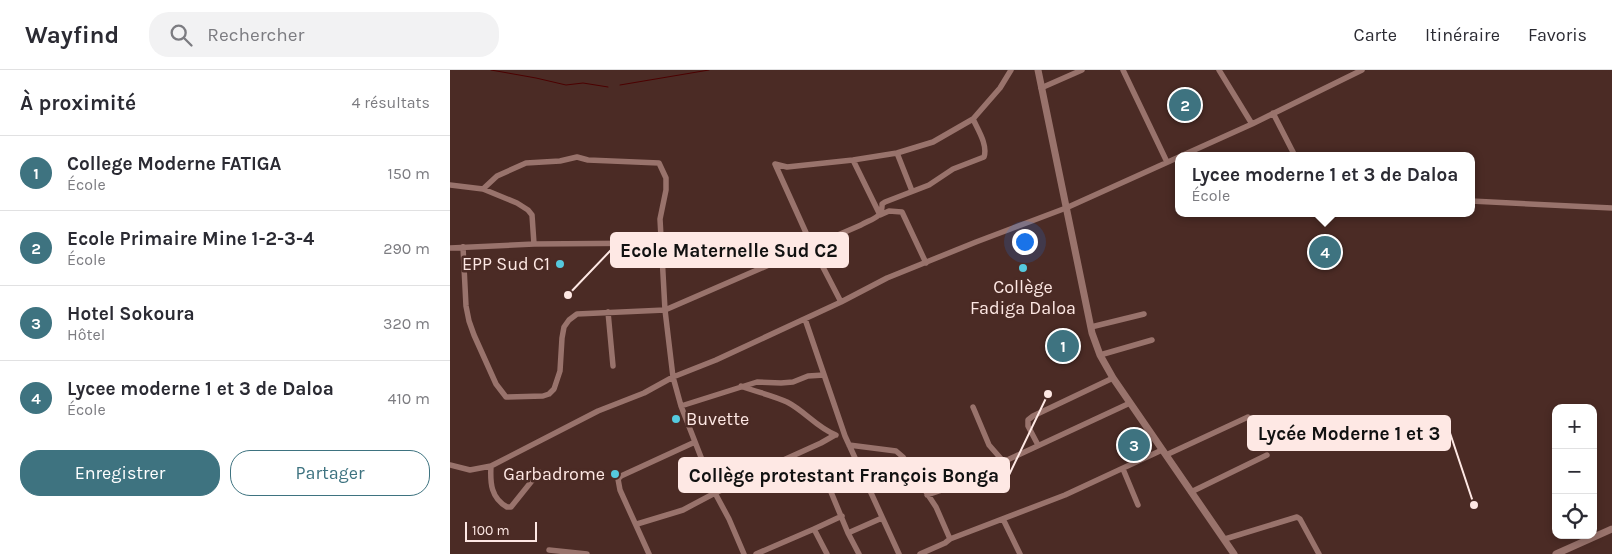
<!DOCTYPE html>
<html lang="fr">
<head>
<meta charset="utf-8">
<style>
  :root { --surface:#fff; --page:#f2f2f3; --text:#2b2b33; --muted:#7c7c81; --line:#e1e1e2; --accent:#3e7380 }
  body { margin:0; font-family:Karla,sans-serif; background:var(--page); color:var(--text) }
  .controls { position:absolute; right:15px; bottom:15px; display:grid; overflow:hidden; border-radius:10px; box-shadow:0 2px 8px #0003 }
  .controls button { width:45px; height:45px; display:grid; place-items:center; padding:0; border:0; border-bottom:1px solid var(--line); background:var(--surface); color:var(--text); font:25px sans-serif }
  .scale { position:absolute; left:15px; bottom:12px; width:72px; box-sizing:border-box; padding-left:5px; border:2px solid #fee8e4; border-top:0; font-size:14px; line-height:18px; white-space:nowrap; color:#fee8e4; -webkit-text-stroke:4px #4b2b25; paint-order:stroke }
  .you { position:absolute; left:574px; top:171px; width:18px; height:18px; margin:-12px; border:4px solid #fff; border-radius:50%; background:#1a73e8; box-shadow:0 0 0 8px #1a73e833 }
  .badge { display:grid; place-items:center; width:32px; height:32px; border-radius:50%; background:var(--accent); color:#fff; font-size:16px; font-weight:700 }
  .pin { position:absolute; translate:-50% -50%; border:2px solid #fff; box-shadow:0 1px 5px #0006 }
  .popup { position:absolute; left:725px; top:82px; width:300px; height:65px; box-sizing:border-box; display:grid; place-content:center; border-radius:10px; background:var(--surface); filter:drop-shadow(0 1px 4px #0005); font-size:16px; white-space:nowrap; color:var(--muted) }
  .popup b { font-size:19px; color:var(--text) }
  .popup::after { content:''; position:absolute; left:50%; top:100%; margin-left:-10px; border:10px solid transparent; border-top-color:var(--surface) }
  .list { margin:0; padding:0; list-style:none }
  h2 { display:flex; justify-content:space-between; align-items:center; height:65px; margin:0; padding:0 20px; font-size:21px }
  h2 small { font-size:16px; font-weight:400; color:var(--muted) }
  .list li { display:grid; grid-template-columns:32px 1fr auto; gap:15px; align-items:center; box-sizing:border-box; height:75px; padding:0 20px; border-top:1px solid var(--line) }
  .list b { display:block; font-size:19px; white-space:nowrap }
  .list p { margin:0; font-size:16px; white-space:nowrap; color:var(--muted) }
  .list em { font-size:16px; font-style:normal; color:var(--muted) }
  .actions { display:flex; gap:10px; padding:15px 20px }
  .actions a { flex:1; padding:11px 0; border:1px solid var(--accent); border-radius:20px; text-align:center; font-size:18px; color:var(--accent) }
  .actions .main { background:var(--accent); color:#fff }
  .icon { flex:none; width:28px; height:28px; fill:none; stroke:currentColor; stroke-width:2; stroke-linecap:round; stroke-linejoin:round }
  .map { position:relative; flex:none; width:1162px; height:484px; overflow:hidden }
  header { display:flex; align-items:center; gap:30px; box-sizing:border-box; height:70px; padding:0 25px; background:var(--surface); border-bottom:1px solid var(--line) }
  header strong { font-size:24px }
  nav { display:flex; gap:28px; margin-inline-start:auto; font-size:18px }
  .search { width:350px; height:45px; background:var(--page); display:flex; align-items:center; gap:12px; box-sizing:border-box; padding:0 18px; border-radius:20px; color:var(--muted); font-size:19px }
  main { display:flex }
  aside { flex:1; background:var(--surface) }
  .map>svg:first-child { display:block }
  .lines { fill:none; stroke-linecap:round; stroke-linejoin:round }
  .stream { stroke:#4c0000; stroke-width:1 }
  .minor { stroke:#99736c; stroke-width:5.5 }
  .tertiary { stroke:#99736c; stroke-width:7 }
  .poi-dot { fill:#55cadf; stroke:#4b2b25; stroke-width:2 }
  .labels { text-anchor:middle; stroke-width:5; stroke-linejoin:round; paint-order:stroke }
  .poi-label { font-size:18px; fill:#fee8e4; stroke:#4b2b25; text-anchor:end }
  .leader { fill:none; stroke:#fee8e4; stroke-width:2 }
  .callout-dot { fill:#fee8e4; stroke:#4b2b25; stroke-width:2 }
  .callout { fill:#fee8e4; stroke:#fee8e4; stroke-width:2 }
  .callout-label { font-size:19px; text-anchor:middle; font-weight:bold; fill:#111 }
</style>
</head>
<body>
<header>
<strong>Wayfind</strong>
<div class="search"><svg class="icon" aria-label="search" viewBox="0 0 24 24"><circle cx="10" cy="10" r="6"/><path d="M15 15l6 6"/></svg>Rechercher</div>
<nav><a>Carte</a><a>Itinéraire</a><a>Favoris</a></nav>
</header>
<main>
<aside>
<h2>À proximité<small>4 résultats</small></h2>
<ul class="list">
<li><span class="badge">1</span><div><b>College Moderne FATIGA</b><p>École</p></div><em>150 m</em></li>
<li><span class="badge">2</span><div><b>Ecole Primaire Mine 1-2-3-4</b><p>École</p></div><em>290 m</em></li>
<li><span class="badge">3</span><div><b>Hotel Sokoura</b><p>Hôtel</p></div><em>320 m</em></li>
<li><span class="badge">4</span><div><b>Lycee moderne 1 et 3 de Daloa</b><p>École</p></div><em>410 m</em></li>
</ul>
<div class="actions"><a class="main">Enregistrer</a><a>Partager</a></div>
</aside>
<div class="map">
<svg width="1162" height="484" viewBox="0 0 1162 484">
  <rect width="100%" height="100%" fill="#4b2b25"/>
  <g class="lines">
    <path class="stream" d="M41,0L86,8L116,15L133,13L158,17
      M170,15L259,0"/>
    <path class="minor" d="M673,0L717,92
      M769,0L802,54
      M591,18L632,0
      M823,43L845,86
      M447,83L462,121
      M731,86L802,54L912,0
      M403,90L430,145L439,141L452,142L476,193
      M0,115L33,119L67,133L78,140L82,145L84,174
      M33,119L47,106L76,93L110,91L127,87L138,90L209,93L216,108V120L210,149L215,240L223,307L231,336L265,423L279,449L294,484
      M1021,131L1162,138
      M13,177L16,236L19,251L24,265L46,314L56,327L93,326L99,324L104,319L110,301L112,268L114,257L119,250L127,244L215,240L411,155C421,149 433,148 432,134L435,132L479,115L503,99L534,87C538,75 528,60 523,49
      M0,178L84,174L211,173
      M391,232L362,176L325,94L337,97L403,90L447,83L483,72L523,49L550,18L561,0
      M158,242L163,296
      M355,249L395,366L449,484
      M641,257L694,244
      M650,285L702,270
      M291,316C306,322 322,325 337,332C355,341 367,358 386,365
      M231,336L307,312L331,313L343,312L358,306L374,305
      M523,337L539,375L553,391
      M399,375L446,381L453,387L486,437L500,469
      M588,375L578,356V350L583,346L663,308
      M716,385L798,347
      M0,395L20,400L41,396L148,341L194,323L223,307L266,290L391,232L437,208L526,172L616,138L729,87
      M41,396C40,413 41,428 57,437H61L89,402
      M673,399L688,435
      M376,410L398,463
      M741,422L817,385
      M477,425L495,419L680,333
      M553,449L570,484
      M187,454L233,440L265,423L319,399L329,392L371,373L385,365
      M364,459L392,446
      M775,469L847,447L850,449L869,484
      M99,480L137,484
      M199,484L170,420L168,409L171,406L245,372
      M306,484L364,459L377,484
      M409,484L398,463L432,448
      M470,484L495,473L500,469L615,425L712,380"/>
    <path class="tertiary" d="M588,0L642,263L650,285L663,308L784,484
      M1106,484L1162,459"/>
  </g>
  <g class="poi-dot">
    <circle cx="110" cy="194" r="5"/>
    <circle cx="573" cy="198" r="5"/>
    <circle cx="226" cy="349" r="5"/>
    <circle cx="165" cy="404" r="5"/>
  </g>
  <g class="labels">
    <g class="poi-label">
      <text x="100" y="200">EPP Sud C1</text>
      <text x="573" y="223" text-anchor="middle">Collège<tspan x="573" dy="21">Fadiga Daloa</tspan></text>
      <text x="236" y="355" text-anchor="start">Buvette</text>
      <text x="155" y="410">Garbadrome</text>
    </g>
  </g>
  <path class="leader" d="M118 225L161 180M1024 435L1000 363M598 324L559 405"/>
  <g class="callout-dot">
    <circle cx="118" cy="225" r="5"/>
    <circle cx="1024" cy="435" r="5"/>
    <circle cx="598" cy="324" r="5"/>
  </g>
  <g class="callout">
    <rect x="161" y="163" width="237" height="34" rx="5"/>
    <rect x="798" y="346" width="202" height="34" rx="5"/>
    <rect x="229" y="388" width="330" height="34" rx="5"/>
  </g>
  <g class="callout-label">
    <text x="279" y="187">Ecole Maternelle Sud C2</text>
    <text x="899" y="370">Lycée Moderne 1 et 3</text>
    <text x="394" y="412">Collège protestant François Bonga</text>
  </g>
</svg>
<div class="controls">
<button>+</button>
<button>−</button>
<button><svg class="icon" aria-label="locate" viewBox="0 0 24 24"><circle cx="12" cy="12" r="6"/><path d="M12 2v4M12 18v4M2 12h4M18 12h4"/></svg></button>
</div>
<div class="scale">100 m</div>
<div class="you"></div>
<div class="pin badge" style="left:613px;top:276px">1</div>
<div class="pin badge" style="left:735px;top:35px">2</div>
<div class="pin badge" style="left:684px;top:375px">3</div>
<div class="pin badge" style="left:875px;top:182px">4</div>
<div class="popup"><b>Lycee moderne 1 et 3 de Daloa</b>École</div>
</div>
</main>
</body>
</html>
